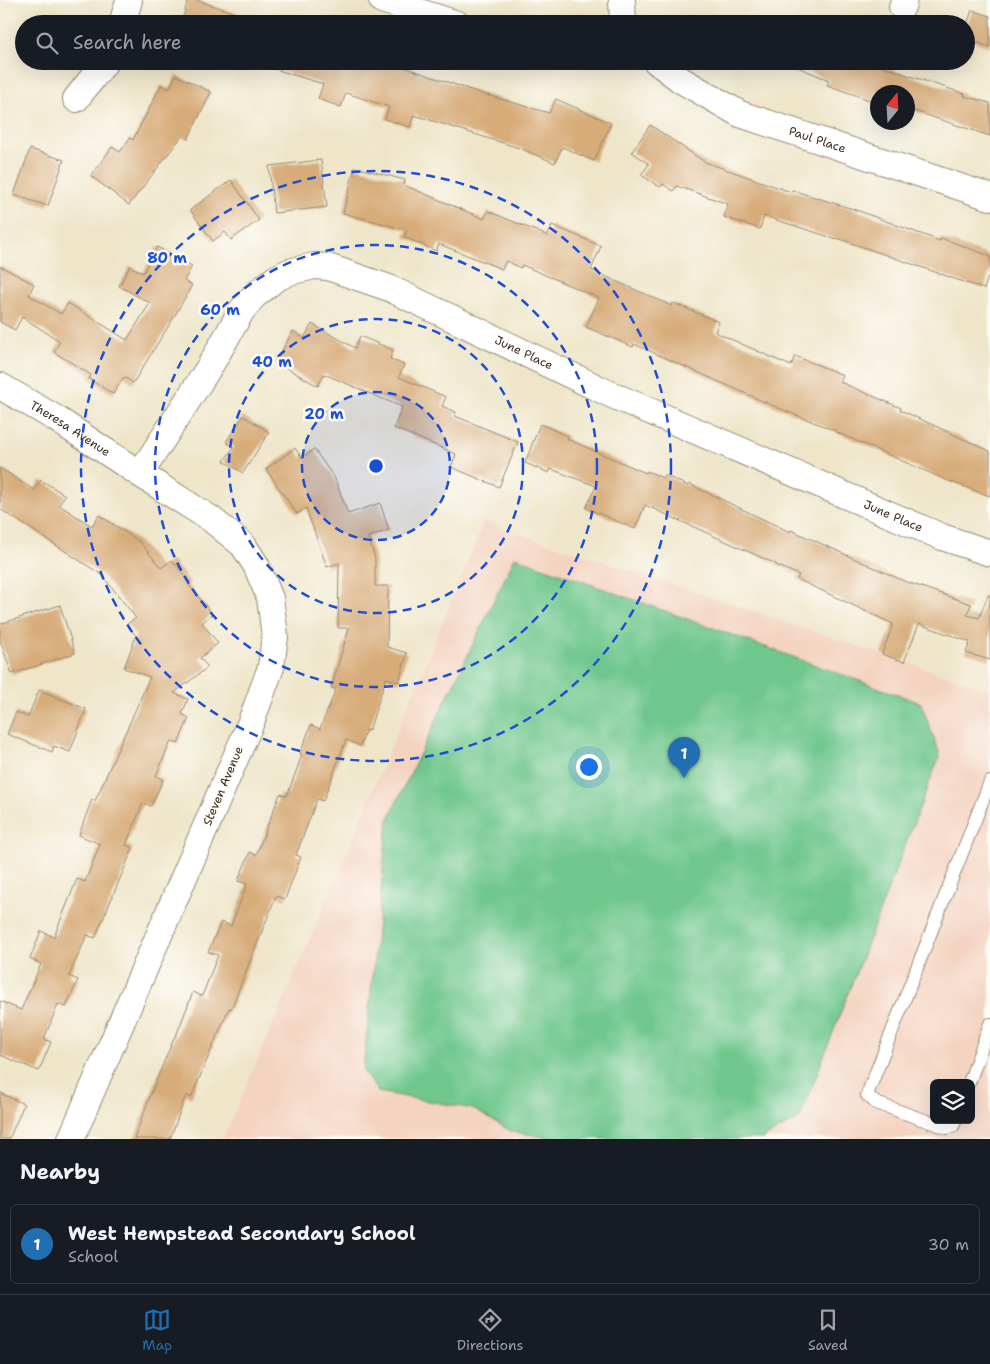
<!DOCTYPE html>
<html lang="en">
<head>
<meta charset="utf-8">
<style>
  :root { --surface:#171b24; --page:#20242c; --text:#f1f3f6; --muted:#9ea1a6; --line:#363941; --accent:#1f6fb2 }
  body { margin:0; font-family:"Shantell Sans",sans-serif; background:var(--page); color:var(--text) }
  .controls { position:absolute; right:15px; bottom:15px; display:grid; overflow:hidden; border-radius:8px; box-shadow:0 5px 20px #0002 }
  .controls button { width:45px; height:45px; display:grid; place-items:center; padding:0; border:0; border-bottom:1px solid var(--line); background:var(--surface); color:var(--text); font:25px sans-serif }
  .compass { position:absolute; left:870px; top:85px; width:45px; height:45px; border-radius:50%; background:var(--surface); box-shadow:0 5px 20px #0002; rotate:18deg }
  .you { position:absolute; left:588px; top:766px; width:18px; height:18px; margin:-12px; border:4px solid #fff; border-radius:50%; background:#1a73e8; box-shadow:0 0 0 8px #1a73e833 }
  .badge { display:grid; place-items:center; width:32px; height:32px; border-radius:50%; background:var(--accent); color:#fff; font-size:16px; font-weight:700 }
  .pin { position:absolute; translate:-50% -41px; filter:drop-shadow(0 1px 2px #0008) }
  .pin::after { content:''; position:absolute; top:26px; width:18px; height:15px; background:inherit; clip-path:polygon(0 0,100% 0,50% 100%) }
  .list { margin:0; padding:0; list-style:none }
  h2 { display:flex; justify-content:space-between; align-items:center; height:65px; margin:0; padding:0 20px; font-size:21px }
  h2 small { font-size:16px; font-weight:400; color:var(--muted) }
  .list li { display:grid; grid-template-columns:32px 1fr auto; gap:15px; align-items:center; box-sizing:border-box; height:80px; margin:0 10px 10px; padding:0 10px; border:1px solid var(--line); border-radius:8px }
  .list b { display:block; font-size:19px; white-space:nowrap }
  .list p { margin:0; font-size:16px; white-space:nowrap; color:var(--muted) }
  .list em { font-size:16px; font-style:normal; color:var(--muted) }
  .icon { flex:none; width:28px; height:28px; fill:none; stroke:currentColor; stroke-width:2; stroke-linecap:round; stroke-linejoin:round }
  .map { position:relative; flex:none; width:990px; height:1139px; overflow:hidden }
  .search { position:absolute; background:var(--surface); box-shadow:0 5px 20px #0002; left:15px; right:15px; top:15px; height:55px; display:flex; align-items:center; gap:12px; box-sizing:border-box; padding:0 18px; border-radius:28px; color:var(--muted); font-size:19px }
  .sheet { height:155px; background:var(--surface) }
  nav { display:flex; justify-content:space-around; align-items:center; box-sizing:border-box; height:70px; border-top:1px solid var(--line); background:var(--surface); font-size:14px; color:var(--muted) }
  nav a { display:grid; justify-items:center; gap:2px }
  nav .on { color:var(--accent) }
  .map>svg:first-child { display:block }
  .built { fill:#f4d3c0; fill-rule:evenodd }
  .green { fill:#70c78d; stroke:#567856 }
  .building { fill:#d7ac79 }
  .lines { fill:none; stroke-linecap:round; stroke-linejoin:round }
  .lane-casing { stroke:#958874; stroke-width:14 }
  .street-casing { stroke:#958874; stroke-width:28 }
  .lane { stroke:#fff; stroke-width:12 }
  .street { stroke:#fff; stroke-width:26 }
  .ring { fill:none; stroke:#1d4ed8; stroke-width:2.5; stroke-dasharray:9 6 }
  .labels { text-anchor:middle; stroke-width:5; stroke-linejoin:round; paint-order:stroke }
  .street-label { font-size:12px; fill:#3b2a1e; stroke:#fdfcf7 }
  .centre { fill:#1d4ed8; stroke:#fdfcf7; stroke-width:2.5 }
  .ring-label { font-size:15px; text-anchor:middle; font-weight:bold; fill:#1d4ed8; stroke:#fdfcf7; stroke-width:5; stroke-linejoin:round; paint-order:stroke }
</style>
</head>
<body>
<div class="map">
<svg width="990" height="1139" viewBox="0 0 990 1139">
  <rect width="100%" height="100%" fill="#fdfcf7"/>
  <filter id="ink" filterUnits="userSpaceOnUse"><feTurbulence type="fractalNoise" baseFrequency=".02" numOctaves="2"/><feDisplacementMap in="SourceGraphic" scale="10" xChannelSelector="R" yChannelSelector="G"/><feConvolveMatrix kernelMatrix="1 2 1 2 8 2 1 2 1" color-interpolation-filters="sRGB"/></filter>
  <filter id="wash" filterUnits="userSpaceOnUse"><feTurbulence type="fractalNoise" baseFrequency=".0096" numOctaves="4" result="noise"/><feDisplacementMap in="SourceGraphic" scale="20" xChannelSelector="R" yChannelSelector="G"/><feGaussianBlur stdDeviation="1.12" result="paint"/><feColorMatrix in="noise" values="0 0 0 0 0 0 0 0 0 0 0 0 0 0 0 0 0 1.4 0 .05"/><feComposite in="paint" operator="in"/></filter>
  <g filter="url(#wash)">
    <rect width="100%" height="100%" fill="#efe6ca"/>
    <path class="built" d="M484,522L990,690V1139H223L342,865ZM934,1083H971V1120H934Z"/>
    <path class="green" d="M515,557L921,703L940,755L800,1118L762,1139H555L511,1131L473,1109L378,1092L363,1071L388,820Z"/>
    <g id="blocks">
      <path class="building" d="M188,0H196L257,20L256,24H181Z
        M972,10L990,16V47L966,39V28Z
        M265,61H386L480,93L549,113L556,99L611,123L594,161L562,147L555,163L522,149L414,115L410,127L385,119L389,107L346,93L341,107L318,99L323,84L265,66Z
        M785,61H870L910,76L965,94L964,96L990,103V136L908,109V92H878V103L827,85L829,80L785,62Z
        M176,75L211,92L188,139L182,136L129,205L91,176L112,147L120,152L130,138L133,140L161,85L169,89Z
        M650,125L705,162L791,192L792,190L856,210L940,241L941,238L990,256V271L984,289L837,238L836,239L764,216L760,229L724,217L728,204L677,186L673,191L663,184L660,187L641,175L649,164L632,152Z
        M30,149L64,160L48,206L14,195Z
        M321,160L327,207L274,213L269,166Z
        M355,167L405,180L404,185L484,219L488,211L548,236L552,225L601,246L591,270L672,306L673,303L719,322L715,332L791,366L795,356L843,375L840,382L901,408L900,410L990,451V496L946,480L836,432V431L776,407L634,344L633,347L586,327L599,298L522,265L521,268L506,261L502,269L439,244L436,251L404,237L407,230L343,213Z
        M231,180L259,220L231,240L225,232L213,241L190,210Z
        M157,247L192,266L184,281L192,285L174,317L133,383L124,377L113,394L89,379L91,375L54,352L60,341L22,317L15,330L0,322V266L34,284L29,295L61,314L68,303L127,340L150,303L119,286L130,266L143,273Z
        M312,324L355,348L360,336L393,350L390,359L404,365L399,377L446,397L442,406L456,412L455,416L518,442L499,487L451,467L456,454L394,428L402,407L324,374L318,386L276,362L293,331L304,338Z
        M243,416L269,432L243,473L224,461L234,447L226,442Z
        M540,424L568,436L567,439L646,473L647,471L663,478L664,475L688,486L689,484L790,532L791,530L904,581L971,604L967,615L979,618L988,595H990V660L966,653L970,642L919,624L904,662L882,654L893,624L797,579L799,575L776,565V564L645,505L635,529L586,508L596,486L551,469L549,473L525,463Z
        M295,448L302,458L314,449L335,479L348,514L380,503L389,530L368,537L375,558V586H388L387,647L407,653L399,682L386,678L369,731L366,730L360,746L346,740L323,801L317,799L296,855L301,857L285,899L276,896L231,1009L229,1008L191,1098L186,1095L170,1139H134L155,1083L175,1036H176L193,992L202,996L218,955L208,952L221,922L231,926L247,884L238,881L250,852L256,855L280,794L287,796L302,755L300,754L311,725L320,729L336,689L331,688L349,628H338L339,563L327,567L306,508L297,514L266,469Z
        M0,468L34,490L41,480L65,495L59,505L92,526L99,515L140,542L161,568L172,560L190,582L188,584L212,614L202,623L218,643L200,658L208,667L174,693L188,699L182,714L189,718L178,744L171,741L156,776L163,780L151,806L143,803L126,845L133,848L95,938L87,935L69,976L78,980L66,1007L58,1004L44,1039L51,1042L39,1071L0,1055V1001L21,1010L41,964L30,959L41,931L54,937L77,879L85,882L100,844L79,835L92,799L95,801L150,677L124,668L136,636L127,624L136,618L102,575L0,509Z
        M60,605L75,653L12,674L0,640V624Z
        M39,690L86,709L70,752L54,746L52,752L7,734L16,712L28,717Z
        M0,1093L24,1104L9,1139H0Z"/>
    </g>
  </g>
  <g filter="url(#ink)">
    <use href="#blocks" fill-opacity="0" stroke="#958874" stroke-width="1"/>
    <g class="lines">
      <defs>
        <path id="lane" d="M969,1083L990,1024
          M956,1120L953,1126L947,1128L876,1103L867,1095L990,782"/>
        <g id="street">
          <path d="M382,0L457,24"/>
          <path d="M622,0L623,24"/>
          <path d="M902,7L904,0"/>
          <path d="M122,24L129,0"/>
          <path id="s1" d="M656,61L681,80L740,114L990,197"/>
          <path d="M76,99L106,61"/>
          <path id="s2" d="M0,386L55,418L140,474L211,519L243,545L256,565L270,598L275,636L271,667L251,722L71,1139"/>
          <path id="s3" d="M140,474L210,366L242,310L253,297L275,279L289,272L314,266L328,267L389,288L610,394L942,537L990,553"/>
        </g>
      </defs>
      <use href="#lane" class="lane-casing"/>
      <use href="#street" class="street-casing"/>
      <use href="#lane" class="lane"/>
      <use href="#street" class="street"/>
    </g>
  </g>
  <circle cx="376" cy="466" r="74" fill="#1d4ed8" fill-opacity=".12"/>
  <g class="ring">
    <circle cx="376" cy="466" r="74"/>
    <circle cx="376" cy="466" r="147"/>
    <circle cx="376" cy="466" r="221"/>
    <circle cx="376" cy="466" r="295"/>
  </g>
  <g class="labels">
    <g class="street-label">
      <text dy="4" stroke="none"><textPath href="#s1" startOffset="181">Paul Place</textPath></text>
      <text dy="4" stroke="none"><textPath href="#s3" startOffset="508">June Place</textPath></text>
      <text dy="4" stroke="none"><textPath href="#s2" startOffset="82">Theresa Avenue</textPath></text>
      <text dy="4" stroke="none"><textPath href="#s3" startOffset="912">June Place</textPath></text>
      <text transform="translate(223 786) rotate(-67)" y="4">Steven Avenue</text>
    </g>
  </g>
  <circle cx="376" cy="466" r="8" class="centre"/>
  <g class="ring-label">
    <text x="167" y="263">80 m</text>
    <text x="220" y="315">60 m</text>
    <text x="272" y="367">40 m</text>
    <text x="324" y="419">20 m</text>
  </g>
</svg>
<div class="controls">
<button><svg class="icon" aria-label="layers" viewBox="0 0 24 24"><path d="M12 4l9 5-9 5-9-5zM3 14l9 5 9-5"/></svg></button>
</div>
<svg class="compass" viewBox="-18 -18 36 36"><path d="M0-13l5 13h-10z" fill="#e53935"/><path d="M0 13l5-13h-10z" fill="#9ea1a6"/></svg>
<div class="you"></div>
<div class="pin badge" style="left:684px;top:778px">1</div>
<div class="search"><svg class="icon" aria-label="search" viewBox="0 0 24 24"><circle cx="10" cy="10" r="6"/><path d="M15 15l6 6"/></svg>Search here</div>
</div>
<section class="sheet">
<h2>Nearby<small></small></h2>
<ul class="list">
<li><span class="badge">1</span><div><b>West Hempstead Secondary School</b><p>School</p></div><em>30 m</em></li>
</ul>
</section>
<nav>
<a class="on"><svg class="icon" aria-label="map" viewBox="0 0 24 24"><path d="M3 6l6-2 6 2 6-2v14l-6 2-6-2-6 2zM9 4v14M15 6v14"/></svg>Map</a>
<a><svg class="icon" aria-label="directions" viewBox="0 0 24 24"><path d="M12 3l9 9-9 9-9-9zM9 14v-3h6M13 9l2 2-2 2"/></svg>Directions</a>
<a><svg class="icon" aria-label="saved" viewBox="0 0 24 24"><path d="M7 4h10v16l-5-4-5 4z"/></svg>Saved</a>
</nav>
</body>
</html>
